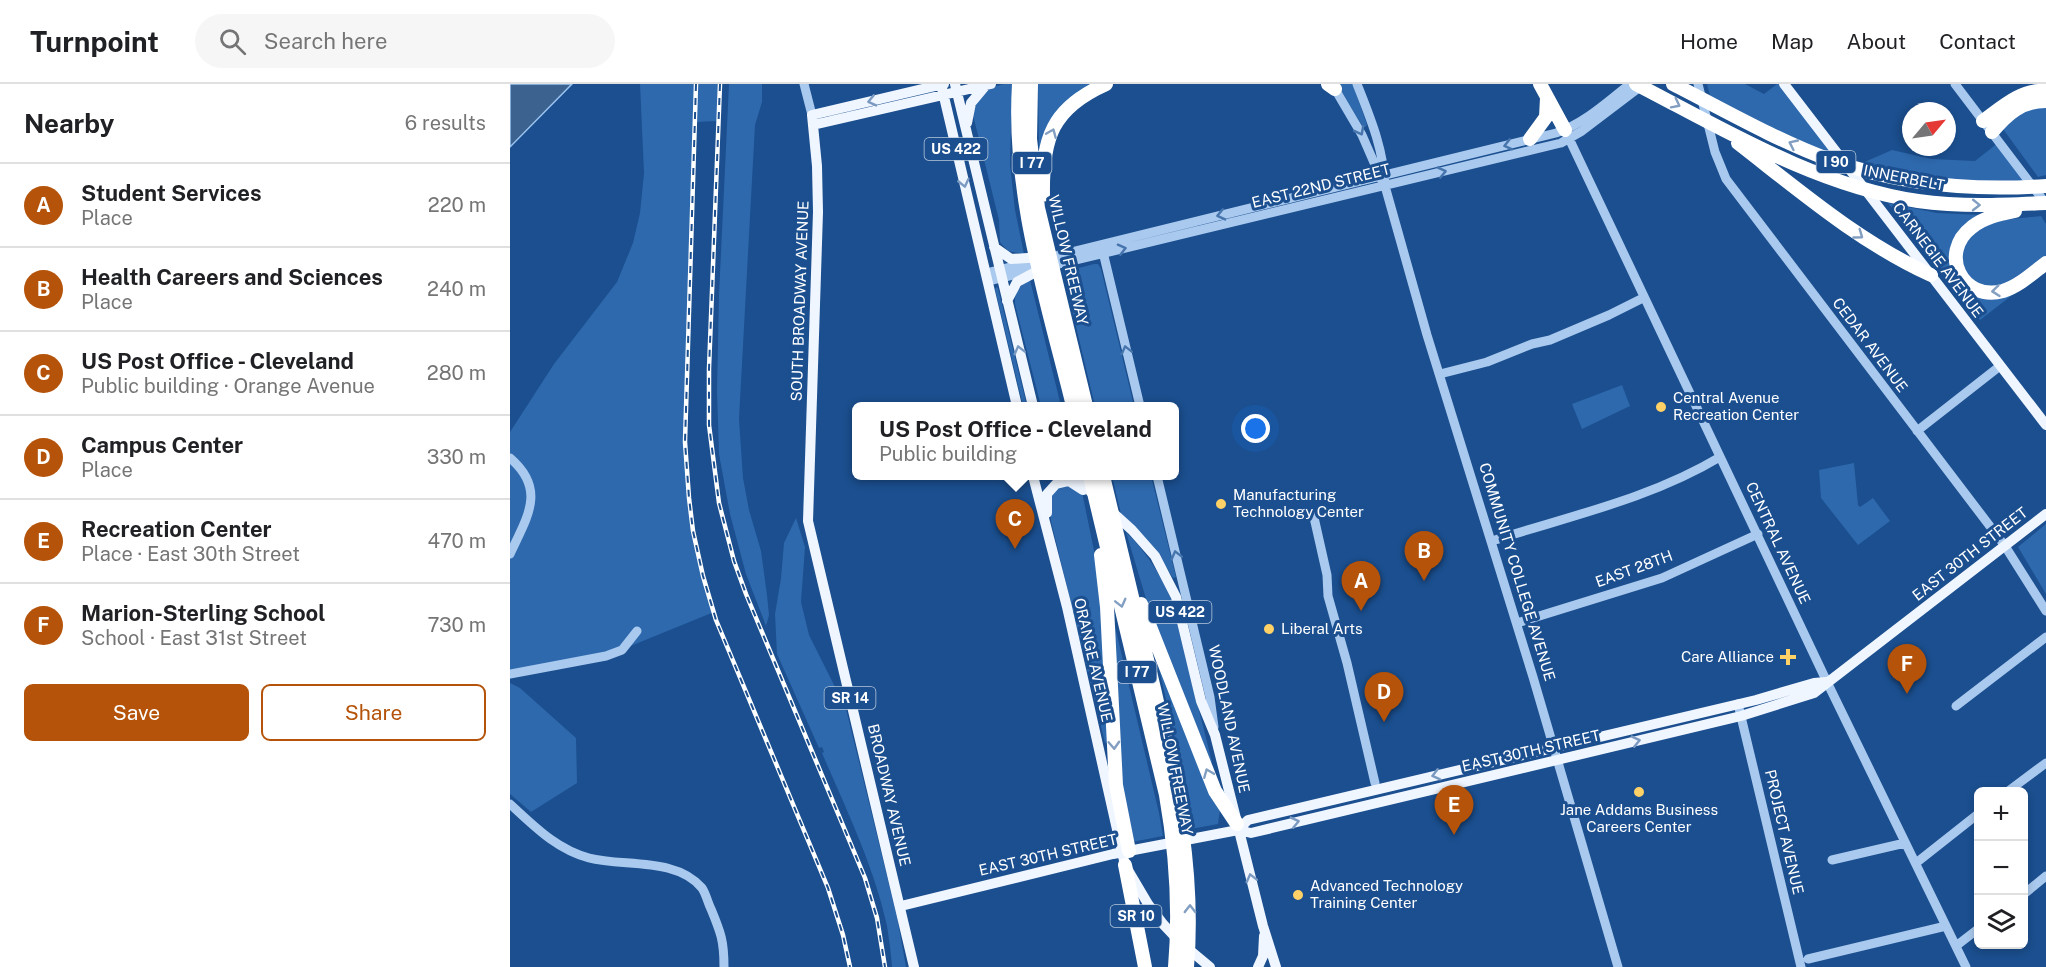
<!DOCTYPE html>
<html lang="en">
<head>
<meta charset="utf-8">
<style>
  :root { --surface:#fff; --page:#f6f6f6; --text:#202124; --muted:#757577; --line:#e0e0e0; --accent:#b45309 }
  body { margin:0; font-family:"Public Sans",sans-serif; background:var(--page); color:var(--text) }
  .controls { position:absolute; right:18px; bottom:18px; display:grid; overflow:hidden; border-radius:9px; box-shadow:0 3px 9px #0003 }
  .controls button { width:54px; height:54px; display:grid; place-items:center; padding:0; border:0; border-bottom:2px solid var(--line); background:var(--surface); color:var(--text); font:30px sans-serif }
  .compass { position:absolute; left:1392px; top:18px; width:54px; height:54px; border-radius:50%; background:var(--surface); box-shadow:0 3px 9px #0003; rotate:61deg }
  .you { position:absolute; left:746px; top:345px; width:21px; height:21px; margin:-15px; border:4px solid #fff; border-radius:50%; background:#1a73e8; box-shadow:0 0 0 9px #1a73e833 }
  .badge { display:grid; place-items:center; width:39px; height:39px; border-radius:50%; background:var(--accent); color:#fff; font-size:20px; font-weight:700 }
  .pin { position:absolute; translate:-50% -50px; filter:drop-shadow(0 2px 3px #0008) }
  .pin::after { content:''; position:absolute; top:32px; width:21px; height:18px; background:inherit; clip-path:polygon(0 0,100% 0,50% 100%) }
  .popup { position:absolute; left:342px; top:318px; width:327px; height:78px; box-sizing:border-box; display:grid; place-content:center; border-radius:9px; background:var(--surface); filter:drop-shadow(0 2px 4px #0005); font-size:20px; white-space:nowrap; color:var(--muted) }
  .popup b { font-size:22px; color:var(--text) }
  .popup::after { content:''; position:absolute; left:50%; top:100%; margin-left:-12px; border:12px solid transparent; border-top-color:var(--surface) }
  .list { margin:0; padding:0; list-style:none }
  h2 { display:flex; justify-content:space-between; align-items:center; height:78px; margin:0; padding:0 24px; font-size:26px }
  h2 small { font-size:20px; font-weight:400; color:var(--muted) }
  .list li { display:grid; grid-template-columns:39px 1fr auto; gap:18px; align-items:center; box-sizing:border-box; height:84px; padding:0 24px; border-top:2px solid var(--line) }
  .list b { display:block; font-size:22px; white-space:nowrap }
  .list p { margin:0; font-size:20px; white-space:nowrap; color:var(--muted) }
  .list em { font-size:20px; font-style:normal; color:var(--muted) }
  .actions { display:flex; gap:12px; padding:18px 24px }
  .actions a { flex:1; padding:14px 0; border:2px solid var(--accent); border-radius:9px; text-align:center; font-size:21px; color:var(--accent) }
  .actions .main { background:var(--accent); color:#fff }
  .icon { flex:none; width:33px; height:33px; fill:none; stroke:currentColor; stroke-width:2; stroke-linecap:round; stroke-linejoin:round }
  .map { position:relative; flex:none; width:1536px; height:883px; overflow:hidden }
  header { display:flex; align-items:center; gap:36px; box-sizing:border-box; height:84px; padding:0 30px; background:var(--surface); border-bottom:2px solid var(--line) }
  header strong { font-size:28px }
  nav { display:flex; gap:33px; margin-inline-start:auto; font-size:21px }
  .search { width:420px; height:54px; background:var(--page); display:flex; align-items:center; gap:15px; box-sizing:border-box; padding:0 21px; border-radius:33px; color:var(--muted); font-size:22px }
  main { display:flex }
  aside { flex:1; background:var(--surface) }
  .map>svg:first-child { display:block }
  .green { fill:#2e69ad }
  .water { fill:#3c6290; stroke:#9cc4f0; stroke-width:1.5 }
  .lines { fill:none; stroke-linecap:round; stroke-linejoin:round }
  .minor { stroke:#a9c9ee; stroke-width:9 }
  .major { stroke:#f0f6ff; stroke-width:10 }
  .highway { stroke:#fff; stroke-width:14 }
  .rail-casing { stroke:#fff; stroke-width:4.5 }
  .rail { stroke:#1b4f8f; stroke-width:2; stroke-dasharray:7; stroke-linecap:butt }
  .oneway { stroke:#7b9ac1 }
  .oneway2 { stroke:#829ec1 }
  .oneway3 { stroke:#4674ac }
  .poi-dot { fill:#ffd166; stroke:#1b4f8f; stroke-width:2 }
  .labels { text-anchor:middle; stroke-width:6; stroke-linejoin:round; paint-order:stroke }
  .shield { fill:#1b4f8f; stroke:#bbcadd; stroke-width:1.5 }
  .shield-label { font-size:14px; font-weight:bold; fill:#fff }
  .street-label { font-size:15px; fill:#fff; stroke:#1b4f8f }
  .poi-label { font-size:15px; fill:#fff; stroke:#1b4f8f; text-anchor:start }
</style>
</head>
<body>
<header>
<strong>Turnpoint</strong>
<div class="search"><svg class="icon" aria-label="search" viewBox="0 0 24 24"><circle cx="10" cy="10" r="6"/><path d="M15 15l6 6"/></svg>Search here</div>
<nav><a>Home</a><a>Map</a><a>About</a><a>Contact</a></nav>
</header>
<main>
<aside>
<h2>Nearby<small>6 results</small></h2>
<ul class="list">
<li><span class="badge">A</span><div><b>Student Services</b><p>Place</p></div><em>220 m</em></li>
<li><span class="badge">B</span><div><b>Health Careers and Sciences</b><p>Place</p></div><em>240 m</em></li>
<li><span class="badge">C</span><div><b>US Post Office - Cleveland</b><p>Public building · Orange Avenue</p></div><em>280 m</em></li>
<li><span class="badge">D</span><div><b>Campus Center</b><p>Place</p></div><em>330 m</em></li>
<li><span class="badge">E</span><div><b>Recreation Center</b><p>Place · East 30th Street</p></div><em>470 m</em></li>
<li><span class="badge">F</span><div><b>Marion-Sterling School</b><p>School · East 31st Street</p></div><em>730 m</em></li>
</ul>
<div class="actions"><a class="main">Save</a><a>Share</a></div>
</aside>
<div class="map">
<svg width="1536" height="883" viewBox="0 0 1536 883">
  <rect width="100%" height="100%" fill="#1b4f8f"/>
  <path class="green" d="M130,0H209L208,37L185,38L175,324C175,394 184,460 204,528L96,572L0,590V348L44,280L107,198L123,159L130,129L134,89Z
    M219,0H252V18L245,41L229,335L233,394L239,426L251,467L257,511L259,531L256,542L236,490L220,430L209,370L207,307L209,211Z
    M494,0H502L500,81L505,126L514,170L498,167L490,158L489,136L463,31C465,13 477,3 494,0Z
    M528,0H585L539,42L529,64Z
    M827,0H843L857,41L855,43H853Z
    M1197,0H1235L1254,10L1267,0H1274L1334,80L1202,20Z
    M1536,23V91L1528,93L1493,45L1494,42L1516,25Z
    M1489,58L1521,99L1503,104L1343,83L1382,66L1421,75L1465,77Z
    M1378,119L1427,129L1471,131L1442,170L1468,210L1536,185L1470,236Z
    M1531,132L1536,140V173C1523,181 1508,196 1493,200C1456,211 1436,168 1468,145C1483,135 1514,134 1531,132Z
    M584,180H588L591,185L624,322H585L553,188Z
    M520,196L551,322H531L505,220C504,207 510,202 520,196Z
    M487,203L488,204L517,322H513L485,205Z
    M1112,301L1120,322L1072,345L1062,320Z
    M1344,379L1348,421L1350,423L1363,414L1380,437L1348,461L1311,414L1309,386Z
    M602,392H641L666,493L663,494L645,465L611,430Z
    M556,401L572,408L588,486L599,658L595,659L541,437L540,415L545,405Z
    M286,434L295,463L291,518L299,551L336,625L387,833L396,883H382C381,869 379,855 377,842C364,782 336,725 312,669L314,668L312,663L309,664L267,570L265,530L271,494L274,459Z
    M1536,440V510L1508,463Z
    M616,448C636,468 650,489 661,515L702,678L699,679L637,518Z
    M603,534L649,729L653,752L622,758L613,732Z
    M646,572L710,726L708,740L681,745L670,676Z
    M0,599L10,604L66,654L67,699L21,728L0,710Z"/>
  <path class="water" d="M0,0H62L0,63Z"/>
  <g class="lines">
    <path class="minor" d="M294,0L302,31
      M822,0L852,51L872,97
      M847,0C860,33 874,66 875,102L917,251L1023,593L1108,883
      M1188,0L1205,68L1216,95L1495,462L1536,527
      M1445,0L1536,120
      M1055,46L1317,598L1456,883
      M592,164L630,322
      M537,183L1051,59L1072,47L1134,0
      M476,189L1046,49C1075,39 1097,18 1120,0
      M478,197L524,186
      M930,290L977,278L1022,260L1040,256L1099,231L1133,214
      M1407,347L1490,282
      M0,374C37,406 17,433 0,470
      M647,392L700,613L704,643
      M803,429L817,491L818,512L837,579L865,699
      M982,457C1059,432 1140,415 1210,373
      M1007,539L1152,494L1248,450
      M0,590L96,572L112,566L127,547
      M1228,620L1291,883
      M1446,622L1536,553
      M1497,708L1536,679
      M0,720C24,742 46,765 79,774C114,783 166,773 192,804C196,810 198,819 201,825C211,849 214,857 214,883
      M1322,776L1395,759
      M1406,779L1468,730
      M1514,810L1536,792
      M1446,862L1468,845
      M1298,875L1436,842"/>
    <path class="major" d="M431,0L507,322
      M445,0L523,322
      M1274,0L1536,341
      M457,39L461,19L476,1
      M303,41L481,0
      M484,163L501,175L533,173
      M497,217L507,198L535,183
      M523,392L557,523L615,781L638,820L653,840L670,858L700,883
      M565,392L584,411
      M600,426L622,446L645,472L666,513L691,617L705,651L753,842L766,883
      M537,429V410L546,400L559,397L573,406
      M728,746L738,736L1246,616L1304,599L1316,598
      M391,822L603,770L728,746L741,749L1231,632L1304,609L1536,430
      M404,883L298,437L308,128L307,82L302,31L434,0
      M748,883L753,872L754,852"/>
    <path class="highway" d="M509,0C502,111 537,216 563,322
      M521,0L520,55L528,124L576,322
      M818,0L825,5
      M1030,0L1055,46
      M1126,0C1215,46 1307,102 1408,117C1450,123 1493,121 1536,119
      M1163,0C1214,26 1266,56 1320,76C1390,101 1462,107 1536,102
      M1473,37C1492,23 1511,5 1536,7
      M1482,48C1497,30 1511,17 1536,17
      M1020,55L1036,33L1037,14
      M1228,59C1290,107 1349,158 1421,191
      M533,111C532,54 542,24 596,0
      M1505,127C1490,130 1474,133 1462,143C1428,169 1452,218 1493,207C1509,202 1523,189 1536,179
      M580,392L656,711C666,768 670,825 665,883
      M593,392C610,464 628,536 645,609C666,701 685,787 677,883
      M591,471L597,523L606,701L619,767
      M631,520L705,707L727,740
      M615,781L635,883"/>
    <defs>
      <path id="rail" d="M186,0L175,358L179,414L183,447L193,492L206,536L318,804L333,851L340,883
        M210,0L199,285V341L209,419L224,477L236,510L355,794L367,834L375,883"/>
    </defs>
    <use href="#rail" class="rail-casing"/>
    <use href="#rail" class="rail"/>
  </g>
  <defs><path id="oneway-chevron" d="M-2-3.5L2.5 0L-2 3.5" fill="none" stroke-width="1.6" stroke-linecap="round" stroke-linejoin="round" transform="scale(1.5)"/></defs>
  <g class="oneway">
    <use href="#oneway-chevron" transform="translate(362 17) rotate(167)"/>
    <use href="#oneway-chevron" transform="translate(454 99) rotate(77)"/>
    <use href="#oneway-chevron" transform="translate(509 266) rotate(-104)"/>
    <use href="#oneway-chevron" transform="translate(1126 657) rotate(-13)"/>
    <use href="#oneway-chevron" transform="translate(926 691) rotate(166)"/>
    <use href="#oneway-chevron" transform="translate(785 738) rotate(-13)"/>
    <use href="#oneway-chevron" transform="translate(741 794) rotate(-104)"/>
  </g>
  <g class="oneway2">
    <use href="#oneway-chevron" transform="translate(1166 20) rotate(27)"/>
    <use href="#oneway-chevron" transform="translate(542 49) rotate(-67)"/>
    <use href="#oneway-chevron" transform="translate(1283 60) rotate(-155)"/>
    <use href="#oneway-chevron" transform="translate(1466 121) rotate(1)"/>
    <use href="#oneway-chevron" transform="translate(1349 151) rotate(36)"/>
    <use href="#oneway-chevron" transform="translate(1486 207) rotate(174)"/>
    <use href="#oneway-chevron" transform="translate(611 519) rotate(76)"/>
    <use href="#oneway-chevron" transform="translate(604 661) rotate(87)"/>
    <use href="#oneway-chevron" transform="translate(698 689) rotate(-112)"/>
    <use href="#oneway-chevron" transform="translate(680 825) rotate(-90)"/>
  </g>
  <g class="oneway3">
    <use href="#oneway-chevron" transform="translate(850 47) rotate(62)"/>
    <use href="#oneway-chevron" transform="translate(998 61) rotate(166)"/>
    <use href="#oneway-chevron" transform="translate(932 88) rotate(-13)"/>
    <use href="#oneway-chevron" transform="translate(711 131) rotate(167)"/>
    <use href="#oneway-chevron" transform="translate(612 165) rotate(-14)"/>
    <use href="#oneway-chevron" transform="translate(616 266) rotate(-104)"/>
    <use href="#oneway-chevron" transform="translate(666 471) rotate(-104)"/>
  </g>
  <g class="poi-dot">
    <circle cx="1151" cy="323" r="6"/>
    <circle cx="711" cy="420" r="6"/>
    <circle cx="759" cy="545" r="6"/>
    <path d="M1275 564h6v6h6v6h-6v6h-6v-6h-6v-6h6z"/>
    <circle cx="1129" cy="708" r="6"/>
    <circle cx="788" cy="811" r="6"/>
  </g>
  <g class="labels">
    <g class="shield">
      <rect x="414.5" y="54" width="63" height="22" rx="4.5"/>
      <rect x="1306.5" y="67" width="39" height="22" rx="4.5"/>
      <rect x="502.5" y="68" width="39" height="22" rx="4.5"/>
      <rect x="638.5" y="517" width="63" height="22" rx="4.5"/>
      <rect x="607.5" y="577" width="39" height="22" rx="4.5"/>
      <rect x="314.5" y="603" width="51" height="22" rx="4.5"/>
      <rect x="600.5" y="821" width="51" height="22" rx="4.5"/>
    </g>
    <g class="shield-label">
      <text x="446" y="70">US 422</text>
      <text x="1326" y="83">I 90</text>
      <text x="522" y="84">I 77</text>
      <text x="670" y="533">US 422</text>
      <text x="627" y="593">I 77</text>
      <text x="340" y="619">SR 14</text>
      <text x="626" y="837">SR 10</text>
    </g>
    <g class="street-label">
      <text transform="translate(1394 94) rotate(11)" y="5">INNERBELT</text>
      <text transform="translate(811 102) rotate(-14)" y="5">EAST 22ND STREET</text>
      <text transform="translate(558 176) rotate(77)" y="5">WILLOW FREEWAY</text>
      <text transform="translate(1428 176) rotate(53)" y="5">CARNEGIE AVENUE</text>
      <text transform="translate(290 217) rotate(-88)" y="5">SOUTH BROADWAY AVENUE</text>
      <text transform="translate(1360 261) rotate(53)" y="5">CEDAR AVENUE</text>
      <text transform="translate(1268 459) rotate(65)" y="5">CENTRAL AVENUE</text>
      <text transform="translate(1460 470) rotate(-38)" y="5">EAST 30TH STREET</text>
      <text transform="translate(1124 485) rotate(-20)" y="5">EAST 28TH</text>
      <text transform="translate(1007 488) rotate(73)" y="5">COMMUNITY COLLEGE AVENUE</text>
      <text transform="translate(583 576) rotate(77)" y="5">ORANGE AVENUE</text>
      <text transform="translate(719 635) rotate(78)" y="5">WOODLAND AVENUE</text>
      <text transform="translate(1021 667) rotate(-13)" y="5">EAST 30TH STREET</text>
      <text transform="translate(665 685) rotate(79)" y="5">WILLOW FREEWAY</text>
      <text transform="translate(379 711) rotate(77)" y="5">BROADWAY AVENUE</text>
      <text transform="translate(1274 748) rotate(77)" y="5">PROJECT AVENUE</text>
      <text transform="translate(538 771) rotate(-13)" y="5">EAST 30TH STREET</text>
    </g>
    <g class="poi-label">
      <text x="1163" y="319">Central Avenue<tspan x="1163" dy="17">Recreation Center</tspan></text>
      <text x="723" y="416">Manufacturing<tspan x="723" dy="17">Technology Center</tspan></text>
      <text x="771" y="550">Liberal Arts</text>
      <text x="1264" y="578" text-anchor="end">Care Alliance</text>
      <text x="1129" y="731" text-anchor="middle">Jane Addams Business<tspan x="1129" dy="17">Careers Center</tspan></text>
      <text x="800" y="807">Advanced Technology<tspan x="800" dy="17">Training Center</tspan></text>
    </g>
  </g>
</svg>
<div class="controls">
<button>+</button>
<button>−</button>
<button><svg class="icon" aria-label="layers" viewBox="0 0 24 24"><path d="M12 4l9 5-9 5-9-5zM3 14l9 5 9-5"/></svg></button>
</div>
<svg class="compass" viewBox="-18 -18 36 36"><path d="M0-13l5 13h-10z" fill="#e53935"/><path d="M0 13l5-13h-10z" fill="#757577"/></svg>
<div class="you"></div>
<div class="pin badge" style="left:851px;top:527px">A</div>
<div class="pin badge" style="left:914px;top:497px">B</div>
<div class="pin badge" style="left:505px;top:465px">C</div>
<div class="popup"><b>US Post Office - Cleveland</b>Public building</div>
<div class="pin badge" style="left:874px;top:638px">D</div>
<div class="pin badge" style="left:944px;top:751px">E</div>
<div class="pin badge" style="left:1397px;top:610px">F</div>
</div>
</main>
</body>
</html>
